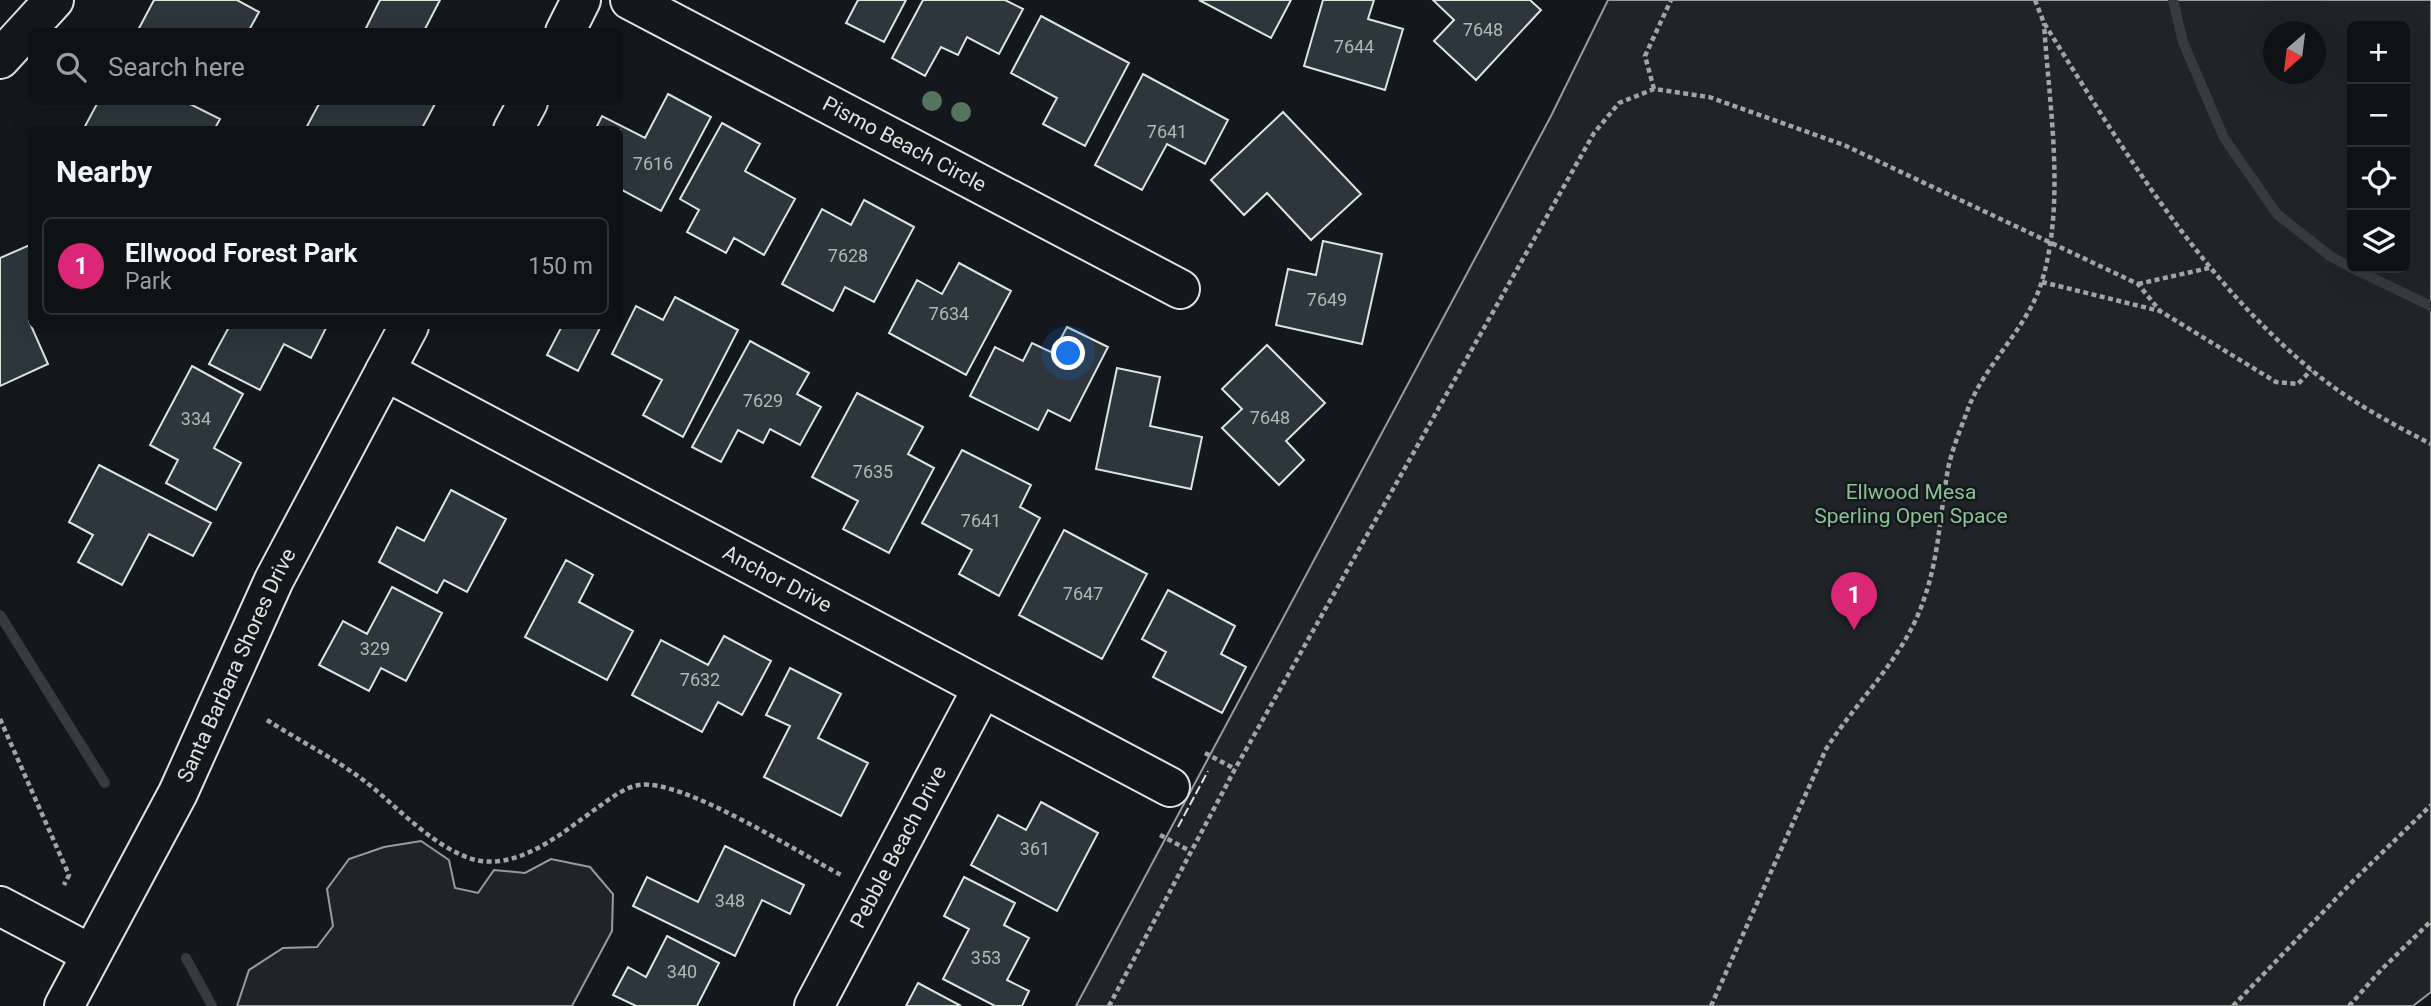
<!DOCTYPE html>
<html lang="en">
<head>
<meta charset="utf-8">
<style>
  :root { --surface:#0f1215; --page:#181b1e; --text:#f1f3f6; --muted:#9b9ea0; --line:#2f3234; --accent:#db2777 }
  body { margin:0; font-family:Roboto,sans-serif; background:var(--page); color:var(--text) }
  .controls { position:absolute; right:21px; top:21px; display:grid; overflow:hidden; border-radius:10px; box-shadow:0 7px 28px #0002 }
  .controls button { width:63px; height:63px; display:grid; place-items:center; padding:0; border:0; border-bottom:2px solid var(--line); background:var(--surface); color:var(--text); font:35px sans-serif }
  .compass { position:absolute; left:2263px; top:21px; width:63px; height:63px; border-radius:50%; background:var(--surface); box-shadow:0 7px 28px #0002; rotate:208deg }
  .you { position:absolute; left:1069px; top:354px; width:24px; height:24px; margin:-18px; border:5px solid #fff; border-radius:50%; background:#1a73e8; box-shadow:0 0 0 10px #1a73e833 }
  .badge { display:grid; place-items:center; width:46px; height:46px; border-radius:50%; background:var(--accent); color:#fff; font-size:23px; font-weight:700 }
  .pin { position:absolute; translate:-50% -58px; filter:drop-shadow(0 2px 4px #0008) }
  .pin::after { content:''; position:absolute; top:37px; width:24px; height:21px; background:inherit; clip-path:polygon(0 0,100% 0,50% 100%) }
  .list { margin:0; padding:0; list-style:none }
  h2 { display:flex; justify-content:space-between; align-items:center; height:91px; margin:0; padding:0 28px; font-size:30px }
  h2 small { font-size:23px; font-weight:400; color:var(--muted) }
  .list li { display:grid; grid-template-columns:46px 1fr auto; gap:21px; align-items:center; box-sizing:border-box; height:98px; margin:0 14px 14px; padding:0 14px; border:2px solid var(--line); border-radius:10px }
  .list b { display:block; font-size:26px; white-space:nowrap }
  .list p { margin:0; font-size:23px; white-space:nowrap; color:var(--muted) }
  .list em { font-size:23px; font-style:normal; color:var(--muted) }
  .icon { flex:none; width:38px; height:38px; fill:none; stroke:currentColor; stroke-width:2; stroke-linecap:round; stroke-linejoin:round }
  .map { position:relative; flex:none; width:2431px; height:1006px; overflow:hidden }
  .search { position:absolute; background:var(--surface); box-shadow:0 7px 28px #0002; left:28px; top:28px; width:595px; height:77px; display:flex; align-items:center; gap:18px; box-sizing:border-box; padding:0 24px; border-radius:10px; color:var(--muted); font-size:26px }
  .panel { position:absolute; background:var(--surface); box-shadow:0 7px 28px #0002; left:28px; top:126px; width:595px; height:203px; border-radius:10px }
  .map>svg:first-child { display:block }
  .green { fill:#202428; stroke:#939e99; stroke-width:2; fill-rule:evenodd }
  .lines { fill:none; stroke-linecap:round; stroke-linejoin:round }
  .stream { stroke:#363b3e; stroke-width:10 }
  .building { fill:#2c363c; stroke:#d8e6dc; stroke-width:2 }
  .minor-casing { stroke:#d8e6dc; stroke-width:42 }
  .path { stroke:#9da8a2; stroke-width:4.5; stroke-dasharray:5 3.5; stroke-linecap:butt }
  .minor { stroke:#14181c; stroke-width:38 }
  .fence { stroke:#d8e6dc; stroke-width:2; stroke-dasharray:9 3.5; stroke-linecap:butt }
  .tree { fill:#55745f }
  .labels { text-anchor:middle; stroke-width:5; stroke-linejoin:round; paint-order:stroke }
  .number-label { font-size:18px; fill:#adbab4 }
  .street-label { font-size:21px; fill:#d8e6dc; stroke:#14181c }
  .park-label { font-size:21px; fill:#8ac095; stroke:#14181c }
</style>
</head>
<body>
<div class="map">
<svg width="2431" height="1006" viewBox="0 0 2431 1006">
  <rect width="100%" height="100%" fill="#14181c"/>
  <path class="green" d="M1608,0H2431V992L2413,1006H1076L1551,116ZM2352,26H2405V268H2352ZM2274,32H2316V74H2274Z
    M421,841L449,860L455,888L478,893L494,870L525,873L551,859L590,867L613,894L612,931L572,1006H237L249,970L283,948L317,947L333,926L327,889L349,859L384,847Z"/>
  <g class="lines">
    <path class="stream" d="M2173,0L2183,42L2224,138L2277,214L2330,256L2352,268
      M2352,268L2431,306
      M0,615L105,783
      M186,958L212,1006"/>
  </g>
  <path class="building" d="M154,0H237L259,12L248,32H137Z
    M380,0H440L425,29L429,32H364Z
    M858,0H906L884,42L846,23Z
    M923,0H1005L1023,9L999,54L967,37L958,55L941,47L925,76L892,58Z
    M1199,0H1291L1271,38Z
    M1323,0H1374L1368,19L1403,29L1385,90L1304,66Z
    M1433,0H1530L1541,10L1476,80L1434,41L1454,20Z
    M1041,16L1129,63L1085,146L1043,124L1057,98L1011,73Z
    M1143,74L1228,120L1205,164L1167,144L1142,190L1095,165Z
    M668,94L711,117L661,211L620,189V130H595L602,116L645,138Z
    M98,102H186L220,119L214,130H83Z
    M320,102H436L421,130H305Z
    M1283,112L1361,194L1311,240L1267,193L1244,215L1211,180Z
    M722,123L760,144L745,171L795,199L764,255L734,238L726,253L687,232L699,210L680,199Z
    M864,200L914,227L874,302L845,287L833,311L782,284L822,209L851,225Z
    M1323,241L1382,254L1362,344L1276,325L1288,269L1316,275Z
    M32,244L29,321L48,364L0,386V258Z
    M959,263L1011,291L966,375L889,333L917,280L942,294Z
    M675,297L738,330L683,437L643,415L662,380L612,354L636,306L663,320Z
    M225,326H327L311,358L284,344L260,390L209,364L229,327Z
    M562,326H601L578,371L547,355Z
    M1067,327L1108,347L1070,421L1048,410L1038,430L970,396L995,347L1023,361L1032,343L1053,353Z
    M750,341L809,373L797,394L821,407L800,445L770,429L763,443L738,430L721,462L692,447Z
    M1267,345L1325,403L1286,441L1304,460L1279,485L1222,428L1242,409L1222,389Z
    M192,366L243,394L214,448L241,463L216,510L166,483L178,460L150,445Z
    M1117,368L1160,377L1150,426L1202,437L1191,489L1096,469Z
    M857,393L923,427L908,454L934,468L889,553L843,529L858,501L812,477Z
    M962,450L1031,485L1020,507L1040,518L999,596L959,574L972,550L922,523Z
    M99,465L211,523L193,556L149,534L122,585L78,562L93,535L69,522Z
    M451,490L506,519L467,592L444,580L437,593L379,562L397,527L424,541Z
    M1064,530L1147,574L1102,659L1019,615Z
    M566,560L593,575L579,602L633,631L607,680L525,637Z
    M392,587L442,613L406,681L381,668L369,691L319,665L343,621L367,634Z
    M1168,590L1235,626L1221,654L1246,667L1222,713L1153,677L1166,652L1142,639Z
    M724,636L771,661L742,715L718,702L702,732L632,695L661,640L708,665Z
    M790,668L841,694L818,738L868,763L841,816L764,777L790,726L766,715Z
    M1041,802L1098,833L1057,911L971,865L998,815L1026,830Z
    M725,846L804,885L790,914L762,900L735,956L633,906L647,877L698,902Z
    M964,877L1015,903L1004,925L1029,938L1007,980L1029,991L1022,1006H995L943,979L969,929L944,916Z
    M667,936L719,963L697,1006H636L613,995L628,967L646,977Z
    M918,983L961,1006H906Z"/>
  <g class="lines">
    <defs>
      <g id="minor">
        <path id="s1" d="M630,0L1180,289"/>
        <path d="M565,32L581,0"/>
        <path d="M0,59L54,0"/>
        <path d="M513,130L528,102"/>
        <path id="s2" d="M385,371L1170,787"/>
        <path d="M0,906L91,954"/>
        <path id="s3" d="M64,1006L178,793L274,580L409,326"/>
        <path id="s4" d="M814,1006L982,689"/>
      </g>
    </defs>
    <use href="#minor" class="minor-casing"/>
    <path class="path" d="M2035,0L2044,23C2121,146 2196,273 2309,368C2344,398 2390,423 2431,444
      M1654,89L1645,56L1671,0
      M2042,282L2160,311L2276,382L2298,384L2311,370
      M2138,284L2209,268
      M0,719L69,875L64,885
      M267,720C298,740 332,757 362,779C396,805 428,843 469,858C515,874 562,833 597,808C610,799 623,788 639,785C682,778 799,853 841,875
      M1205,753L1235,769
      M1160,835L1190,851
      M1109,1006L1235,769L1594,133L1619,103L1654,89L1709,97L1844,145L2138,284L2160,311
      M1711,1006L1826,749C1858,699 1905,657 1924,599C1939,557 1940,513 1948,469C1952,449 1961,428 1968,409C1984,365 2028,328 2042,281C2066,200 2049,106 2044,23
      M2233,1006L2350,884L2431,805
      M2349,1006L2381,970L2431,921"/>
    <use href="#minor" class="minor"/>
    <path class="fence" d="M1178,827L1208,771"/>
  </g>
  <g class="tree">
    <circle cx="932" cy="101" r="10"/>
    <circle cx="961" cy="112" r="10"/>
  </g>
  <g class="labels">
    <g class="number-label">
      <text x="1483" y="36">7648</text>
      <text x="1354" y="53">7644</text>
      <text x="1167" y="138">7641</text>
      <text x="653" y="170">7616</text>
      <text x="848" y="262">7628</text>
      <text x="1327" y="306">7649</text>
      <text x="949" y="320">7634</text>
      <text x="763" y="407">7629</text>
      <text x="1270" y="424">7648</text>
      <text x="196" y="425">334</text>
      <text x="873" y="478">7635</text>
      <text x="981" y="527">7641</text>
      <text x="1083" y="600">7647</text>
      <text x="375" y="655">329</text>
      <text x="700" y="686">7632</text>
      <text x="1035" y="855">361</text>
      <text x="730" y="907">348</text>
      <text x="986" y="964">353</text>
      <text x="682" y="978">340</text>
    </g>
    <g class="street-label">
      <text dy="7" stroke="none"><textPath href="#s1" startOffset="310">Pismo Beach Circle</textPath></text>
      <text dy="7" stroke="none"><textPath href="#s2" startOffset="444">Anchor Drive</textPath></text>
      <text dy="7" stroke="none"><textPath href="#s3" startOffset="382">Santa Barbara Shores Drive</textPath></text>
      <text dy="7" stroke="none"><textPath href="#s4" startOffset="180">Pebble Beach Drive</textPath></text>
    </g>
    <g class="park-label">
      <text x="1911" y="499">Ellwood Mesa<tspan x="1911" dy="24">Sperling Open Space</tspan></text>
    </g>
  </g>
</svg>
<div class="controls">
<button>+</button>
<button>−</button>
<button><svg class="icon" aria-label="locate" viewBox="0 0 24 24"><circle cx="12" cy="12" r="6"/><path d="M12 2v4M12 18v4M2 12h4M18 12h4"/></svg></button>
<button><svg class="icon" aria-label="layers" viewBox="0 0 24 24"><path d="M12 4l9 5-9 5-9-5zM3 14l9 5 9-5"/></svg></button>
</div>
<svg class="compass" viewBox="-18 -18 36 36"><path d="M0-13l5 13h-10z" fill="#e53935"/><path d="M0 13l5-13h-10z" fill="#9b9ea0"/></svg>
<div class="you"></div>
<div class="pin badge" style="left:1854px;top:630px">1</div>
<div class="search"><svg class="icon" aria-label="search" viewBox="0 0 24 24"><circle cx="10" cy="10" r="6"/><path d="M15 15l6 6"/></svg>Search here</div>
<section class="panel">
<h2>Nearby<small></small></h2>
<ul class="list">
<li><span class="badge">1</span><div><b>Ellwood Forest Park</b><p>Park</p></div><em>150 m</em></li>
</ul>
</section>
</div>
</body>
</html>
